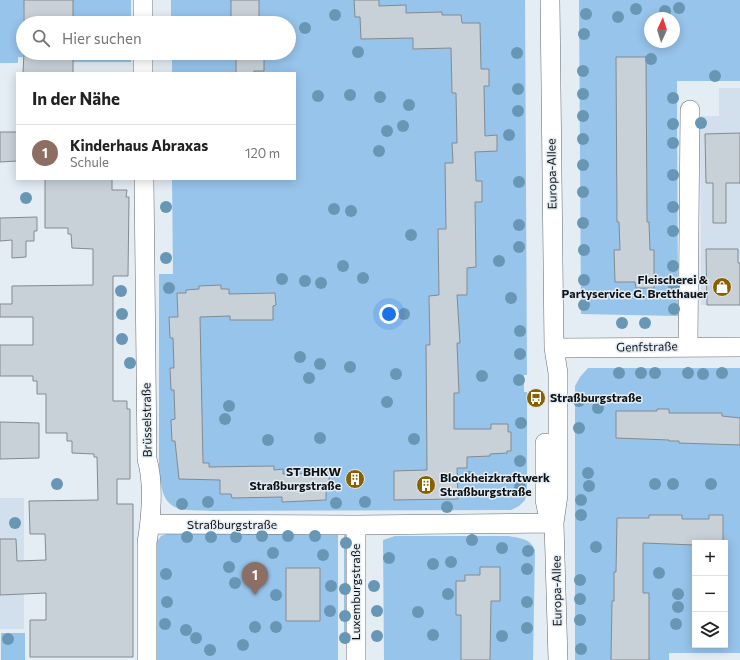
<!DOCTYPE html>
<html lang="de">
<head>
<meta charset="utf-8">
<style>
  :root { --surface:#fff; --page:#f2f2f2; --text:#222; --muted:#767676; --line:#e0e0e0; --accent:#0b8043 }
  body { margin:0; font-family:Commissioner,sans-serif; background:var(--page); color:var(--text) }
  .controls { position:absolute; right:12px; bottom:12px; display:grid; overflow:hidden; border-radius:0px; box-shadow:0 2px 10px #0003 }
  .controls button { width:36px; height:36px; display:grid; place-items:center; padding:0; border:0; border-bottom:1px solid var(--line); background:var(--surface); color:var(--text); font:20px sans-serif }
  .compass { position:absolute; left:644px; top:12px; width:36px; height:36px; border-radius:50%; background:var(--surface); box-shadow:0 2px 10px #0003; rotate:4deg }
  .you { position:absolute; left:389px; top:314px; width:14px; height:14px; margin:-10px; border:3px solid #fff; border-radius:50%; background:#1a73e8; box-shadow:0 0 0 6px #1a73e833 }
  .badge { display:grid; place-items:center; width:26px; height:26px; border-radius:50%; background:var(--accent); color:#fff; font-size:13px; font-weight:700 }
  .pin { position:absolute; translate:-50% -33px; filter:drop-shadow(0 1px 2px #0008) }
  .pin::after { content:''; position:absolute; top:21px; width:14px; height:12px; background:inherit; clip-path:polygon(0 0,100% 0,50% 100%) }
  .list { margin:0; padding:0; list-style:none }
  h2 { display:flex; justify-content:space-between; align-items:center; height:52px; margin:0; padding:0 16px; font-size:17px }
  h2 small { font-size:13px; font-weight:400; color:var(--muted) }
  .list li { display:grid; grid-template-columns:26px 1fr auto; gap:12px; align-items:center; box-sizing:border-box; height:56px; padding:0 16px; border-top:1px solid var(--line) }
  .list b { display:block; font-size:15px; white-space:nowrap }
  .list p { margin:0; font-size:13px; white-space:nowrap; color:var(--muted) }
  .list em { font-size:13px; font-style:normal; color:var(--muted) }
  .icon { flex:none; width:22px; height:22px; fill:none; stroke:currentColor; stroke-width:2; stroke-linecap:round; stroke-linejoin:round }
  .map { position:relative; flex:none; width:740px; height:660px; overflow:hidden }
  .search { position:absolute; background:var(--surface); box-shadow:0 2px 10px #0003; left:16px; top:16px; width:280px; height:44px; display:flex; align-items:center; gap:10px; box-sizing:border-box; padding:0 14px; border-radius:22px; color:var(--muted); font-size:15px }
  .panel { position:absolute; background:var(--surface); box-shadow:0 2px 10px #0003; left:16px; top:72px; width:280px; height:108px; border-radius:0px }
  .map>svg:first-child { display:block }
  .built { fill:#d2e0ed }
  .green { fill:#97c4eb; fill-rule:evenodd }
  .building { fill:#c9d1d8; stroke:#838a91 }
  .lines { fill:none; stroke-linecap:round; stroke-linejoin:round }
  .minor-casing { stroke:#626970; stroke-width:20 }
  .minor { stroke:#fff; stroke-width:19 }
  .tree { fill:#6897b6 }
  .labels { text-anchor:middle; stroke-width:3; stroke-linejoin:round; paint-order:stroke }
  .street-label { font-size:12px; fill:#0f1215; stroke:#e4ecf4 }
  .poi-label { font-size:12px; font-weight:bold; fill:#0f1215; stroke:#e4ecf4; text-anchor:end }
</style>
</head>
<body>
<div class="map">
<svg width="740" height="660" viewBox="0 0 740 660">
  <rect width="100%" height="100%" fill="#e4ecf4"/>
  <path class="built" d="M719,88H740V305H701L700,116H719Z
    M0,498H24V629H0Z"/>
  <path class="green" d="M0,0H24L23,57H18V63H0Z
    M73,0H131V23H73Z
    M171,0H525L527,375H524V392H527V491L525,500L519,506L511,510L214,511C173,510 162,512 159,467V274H173L172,179H295V73H172V53H289V23H171Z
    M579,0H740V81H677L678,316L581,314ZM650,18H674V42H650Z
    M73,53H131V62H73Z
    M588,368H740V653H669V660H575V386L580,377ZM695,543H725V645H695Z
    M338,532V660H155V544L161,536L170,533Z
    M344,533L348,538L349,644H344Z
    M395,536H508C519,538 530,538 535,550L533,660H384L383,540Z
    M1,633H25V660H1Z"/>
  <path class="building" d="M24,0H73V23H24Z
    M231,0H259V23H231Z
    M354,0H379V6L406,5V13L442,12V15H461L462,23H480L481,69H489V86H484L485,136L497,135V151L475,152L476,181H482V202H475L476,267L467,268V295H457L460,343H457L459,393H454V429H491V424H508V432H511V451H507V453L490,454V456L467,457V468H457L458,499L394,500V471L427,470L426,345H430L429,296L439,295L438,229H446L445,163H453L452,143H457L456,93H452L451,48L413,49V38L361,39L360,17H355Z
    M24,53H73V73H23Z
    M236,53H264V71H254V73H236Z
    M616,57H646L647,222H649L650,250H654V288H636L635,282H615L614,250H620L619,222H617Z
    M0,132H17V161L0,162Z
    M740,133V183H726V223H713V183H706L705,134Z
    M45,179H112V190H127L126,197H129L128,276H113V401H127V409H130V479H117V504H133V657H30V620H46V593L0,595V539H16L17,561L46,560L45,534H30L29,501L98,500L97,457H94V454L72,453V441H67V433H46V394H37V381H33V376H0V345H33V317H0V304H12V286L93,285V249L72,248L71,234H68V228H45Z
    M37,217V231H34V241H26V257L12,258V240L0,241V218Z
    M706,249H738V263H740V305H707Z
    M221,285V289H229V294L275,293L276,305L273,306V320H230V316L200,317L203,463H209V467L274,466V470L283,469V474L329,473V486H326V500L282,502V497L232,498L231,494H220V480L179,479L175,441H172L171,420L175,419L174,390H171L170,368H174L173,338H170L169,317H178L177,293H186V290L199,289V286Z
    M657,409H669V413H722V416L740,418V445L679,443V441H669V440L616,438V411H657Z
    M0,422L39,423V458L0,459Z
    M649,515H682V519H709V515H723V543H695V545L643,543V593H649V660H611L612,601H614V572H616L617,518H649Z
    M480,567H500V601H491L490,660H461V615H456V581H465V575H480Z
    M286,568H320V621H286Z"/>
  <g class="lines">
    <defs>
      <path id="minor" d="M550,0L554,348L558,373V495L554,523L558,660
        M143,23V0
        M143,53V73
        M144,179L147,459C154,483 151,518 147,543V660
        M688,347L690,110
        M554,348L740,347
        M545,443V500L548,514
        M150,524L356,525L554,523
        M356,525V660"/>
    </defs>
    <use href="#minor" class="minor-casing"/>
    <use href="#minor" class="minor"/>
  </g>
  <g class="tree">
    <circle cx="679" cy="8" r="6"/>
    <circle cx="636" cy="9" r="6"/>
    <circle cx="665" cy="11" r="6"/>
    <circle cx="586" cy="14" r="6"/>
    <circle cx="335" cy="15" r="6"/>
    <circle cx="618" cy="17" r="6"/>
    <circle cx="305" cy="28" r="6"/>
    <circle cx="584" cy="34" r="6"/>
    <circle cx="358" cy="52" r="6"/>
    <circle cx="517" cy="53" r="6"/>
    <circle cx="651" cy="59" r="6"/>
    <circle cx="583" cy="71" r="6"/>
    <circle cx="715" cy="76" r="6"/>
    <circle cx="518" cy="89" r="6"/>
    <circle cx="583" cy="94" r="6"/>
    <circle cx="350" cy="95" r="6"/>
    <circle cx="318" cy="96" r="6"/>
    <circle cx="380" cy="97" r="6"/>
    <circle cx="673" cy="98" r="6"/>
    <circle cx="409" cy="105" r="6"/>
    <circle cx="518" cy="111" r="6"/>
    <circle cx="583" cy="116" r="6"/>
    <circle cx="701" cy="123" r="6"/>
    <circle cx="673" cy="124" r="6"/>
    <circle cx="403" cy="126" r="6"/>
    <circle cx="387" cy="131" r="6"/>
    <circle cx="509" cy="135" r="6"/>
    <circle cx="583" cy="139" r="6"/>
    <circle cx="673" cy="143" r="6"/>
    <circle cx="379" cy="151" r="6"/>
    <circle cx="583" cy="165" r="6"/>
    <circle cx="673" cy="175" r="6"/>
    <circle cx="519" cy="182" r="6"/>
    <circle cx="583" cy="192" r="6"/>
    <circle cx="26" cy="198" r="6"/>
    <circle cx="166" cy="207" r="6"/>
    <circle cx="673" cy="207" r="6"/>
    <circle cx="334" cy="209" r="6"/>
    <circle cx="351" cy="211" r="6"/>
    <circle cx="583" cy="223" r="6"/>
    <circle cx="519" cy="225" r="6"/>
    <circle cx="673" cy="231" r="6"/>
    <circle cx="411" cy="235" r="6"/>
    <circle cx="519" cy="247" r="6"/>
    <circle cx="584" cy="250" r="6"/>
    <circle cx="166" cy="258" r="6"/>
    <circle cx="499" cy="261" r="6"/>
    <circle cx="343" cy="266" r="6"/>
    <circle cx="673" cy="266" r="6"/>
    <circle cx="363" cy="278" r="6"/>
    <circle cx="282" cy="279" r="6"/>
    <circle cx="584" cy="280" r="6"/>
    <circle cx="305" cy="281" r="6"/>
    <circle cx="321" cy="283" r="6"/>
    <circle cx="674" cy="287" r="6"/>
    <circle cx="169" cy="288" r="6"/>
    <circle cx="121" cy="291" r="6"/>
    <circle cx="511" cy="298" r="6"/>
    <circle cx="584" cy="305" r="6"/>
    <circle cx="674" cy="309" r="6"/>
    <circle cx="122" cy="314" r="6"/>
    <circle cx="404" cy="314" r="6"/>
    <circle cx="622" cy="323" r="6"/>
    <circle cx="645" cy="323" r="6"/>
    <circle cx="520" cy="331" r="6"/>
    <circle cx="122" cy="339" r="6"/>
    <circle cx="520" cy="354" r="6"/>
    <circle cx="300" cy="357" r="6"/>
    <circle cx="130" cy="363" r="6"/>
    <circle cx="320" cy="364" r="6"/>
    <circle cx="350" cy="367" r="6"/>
    <circle cx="619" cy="373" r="6"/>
    <circle cx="641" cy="373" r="6"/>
    <circle cx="655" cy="373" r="6"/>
    <circle cx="688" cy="373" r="6"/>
    <circle cx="722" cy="373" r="6"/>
    <circle cx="396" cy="374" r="6"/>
    <circle cx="703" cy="374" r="6"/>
    <circle cx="482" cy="376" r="6"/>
    <circle cx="309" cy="378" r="6"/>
    <circle cx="519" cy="380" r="6"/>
    <circle cx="579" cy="401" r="6"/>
    <circle cx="387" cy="402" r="6"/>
    <circle cx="229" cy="406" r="6"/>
    <circle cx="598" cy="408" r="6"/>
    <circle cx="225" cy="419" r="6"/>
    <circle cx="521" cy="423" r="6"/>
    <circle cx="579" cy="428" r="6"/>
    <circle cx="320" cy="438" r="6"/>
    <circle cx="414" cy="439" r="6"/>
    <circle cx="268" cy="440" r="6"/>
    <circle cx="520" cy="461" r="6"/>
    <circle cx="588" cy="473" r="6"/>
    <circle cx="469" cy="477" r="6"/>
    <circle cx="57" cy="484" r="6"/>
    <circle cx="655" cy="484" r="6"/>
    <circle cx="673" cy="484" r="6"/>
    <circle cx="711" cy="484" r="6"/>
    <circle cx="589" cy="486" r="6"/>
    <circle cx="520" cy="487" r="6"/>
    <circle cx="581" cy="500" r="6"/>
    <circle cx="208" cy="502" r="6"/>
    <circle cx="365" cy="502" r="6"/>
    <circle cx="336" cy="503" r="6"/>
    <circle cx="182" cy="504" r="6"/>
    <circle cx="447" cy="507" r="6"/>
    <circle cx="581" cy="515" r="6"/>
    <circle cx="15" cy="523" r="6"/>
    <circle cx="262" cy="536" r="6"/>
    <circle cx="288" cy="536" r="6"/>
    <circle cx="315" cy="536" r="6"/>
    <circle cx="187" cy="537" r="6"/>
    <circle cx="211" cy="537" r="6"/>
    <circle cx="236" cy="537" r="6"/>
    <circle cx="472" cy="540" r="6"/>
    <circle cx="346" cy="543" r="6"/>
    <circle cx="596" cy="547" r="6"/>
    <circle cx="502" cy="548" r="6"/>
    <circle cx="528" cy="551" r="6"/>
    <circle cx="273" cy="553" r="6"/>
    <circle cx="323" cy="555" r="6"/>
    <circle cx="389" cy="558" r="6"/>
    <circle cx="451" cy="562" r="6"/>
    <circle cx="433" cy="564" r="6"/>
    <circle cx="229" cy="567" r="6"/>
    <circle cx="527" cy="569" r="6"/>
    <circle cx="659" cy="573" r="6"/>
    <circle cx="166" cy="574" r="6"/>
    <circle cx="580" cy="580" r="6"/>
    <circle cx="235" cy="583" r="6"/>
    <circle cx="331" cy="586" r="6"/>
    <circle cx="374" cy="586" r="6"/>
    <circle cx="345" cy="589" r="6"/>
    <circle cx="448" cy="594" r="6"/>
    <circle cx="678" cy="594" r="6"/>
    <circle cx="276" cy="595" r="6"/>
    <circle cx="580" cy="599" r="6"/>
    <circle cx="167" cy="602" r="6"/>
    <circle cx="527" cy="602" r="6"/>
    <circle cx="678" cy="607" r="6"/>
    <circle cx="330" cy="611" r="6"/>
    <circle cx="377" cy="611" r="6"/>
    <circle cx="418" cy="612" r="6"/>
    <circle cx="345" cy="616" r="6"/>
    <circle cx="580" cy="620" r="6"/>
    <circle cx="165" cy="624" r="6"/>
    <circle cx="676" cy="624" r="6"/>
    <circle cx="255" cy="627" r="6"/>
    <circle cx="276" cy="627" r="6"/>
    <circle cx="527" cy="628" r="6"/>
    <circle cx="186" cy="630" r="6"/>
    <circle cx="433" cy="635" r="6"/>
    <circle cx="377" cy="636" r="6"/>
    <circle cx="502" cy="636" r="6"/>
    <circle cx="196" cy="638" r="6"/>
    <circle cx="345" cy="638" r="6"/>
    <circle cx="8" cy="639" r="6"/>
    <circle cx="243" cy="645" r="6"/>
    <circle cx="581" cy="649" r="6"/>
    <circle cx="210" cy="650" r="6"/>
  </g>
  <defs>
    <symbol id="shop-disc" viewBox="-11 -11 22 22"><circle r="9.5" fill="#8a5f00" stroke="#e4ecf4"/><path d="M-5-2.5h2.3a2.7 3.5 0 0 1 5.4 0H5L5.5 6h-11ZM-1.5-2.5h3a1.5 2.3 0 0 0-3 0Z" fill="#fff"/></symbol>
    <symbol id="bus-disc" viewBox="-11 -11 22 22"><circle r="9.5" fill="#8a5f00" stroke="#e4ecf4"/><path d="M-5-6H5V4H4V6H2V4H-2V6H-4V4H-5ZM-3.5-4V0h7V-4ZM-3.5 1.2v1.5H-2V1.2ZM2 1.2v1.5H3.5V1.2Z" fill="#fff"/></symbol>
    <symbol id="building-disc" viewBox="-11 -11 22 22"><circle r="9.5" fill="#8a5f00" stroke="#e4ecf4"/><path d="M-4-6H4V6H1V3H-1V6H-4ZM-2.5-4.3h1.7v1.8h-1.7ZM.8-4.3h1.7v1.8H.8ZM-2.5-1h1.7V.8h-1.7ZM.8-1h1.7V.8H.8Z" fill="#fff"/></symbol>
  </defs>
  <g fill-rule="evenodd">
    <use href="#shop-disc" x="711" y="276" width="22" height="22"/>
    <use href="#bus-disc" x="525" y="387" width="22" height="22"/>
    <use href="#building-disc" x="344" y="468" width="22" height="22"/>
    <use href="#building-disc" x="415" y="474" width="22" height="22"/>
  </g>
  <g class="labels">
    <g class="street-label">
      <text transform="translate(552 174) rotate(-91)" y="4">Europa-Allee</text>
      <text transform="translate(647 347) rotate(-1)" y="4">Genfstraße</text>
      <text transform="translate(147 420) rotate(-91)" y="4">Brüsselstraße</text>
      <text x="232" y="529">Straßburgstraße</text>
      <text transform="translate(557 591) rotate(-91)" y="4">Europa-Allee</text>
      <text transform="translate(356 592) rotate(-90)" y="4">Luxemburgstraße</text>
    </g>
    <g class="poi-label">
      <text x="708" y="284">Fleischerei &amp;<tspan x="708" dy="14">Partyservice G. Bretthauer</tspan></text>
      <text x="550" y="402" text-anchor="start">Straßburgstraße</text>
      <text x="341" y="476">ST BHKW<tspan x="341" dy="14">Straßburgstraße</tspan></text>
      <text x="440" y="482" text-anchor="start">Blockheizkraftwerk<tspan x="440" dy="14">Straßburgstraße</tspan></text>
    </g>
  </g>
</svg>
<div class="controls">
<button>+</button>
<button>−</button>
<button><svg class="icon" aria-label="layers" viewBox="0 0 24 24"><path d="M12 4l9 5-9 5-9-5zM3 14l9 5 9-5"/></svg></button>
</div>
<svg class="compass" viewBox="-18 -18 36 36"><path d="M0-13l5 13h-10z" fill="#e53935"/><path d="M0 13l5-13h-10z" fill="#767676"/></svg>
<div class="you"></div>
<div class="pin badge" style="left:255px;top:595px;background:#8d6e63">1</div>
<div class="search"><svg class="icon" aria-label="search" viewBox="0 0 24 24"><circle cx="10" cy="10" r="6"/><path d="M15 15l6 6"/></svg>Hier suchen</div>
<section class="panel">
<h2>In der Nähe<small></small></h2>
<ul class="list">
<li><span class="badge" style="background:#8d6e63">1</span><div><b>Kinderhaus Abraxas</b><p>Schule</p></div><em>120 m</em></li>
</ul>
</section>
</div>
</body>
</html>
